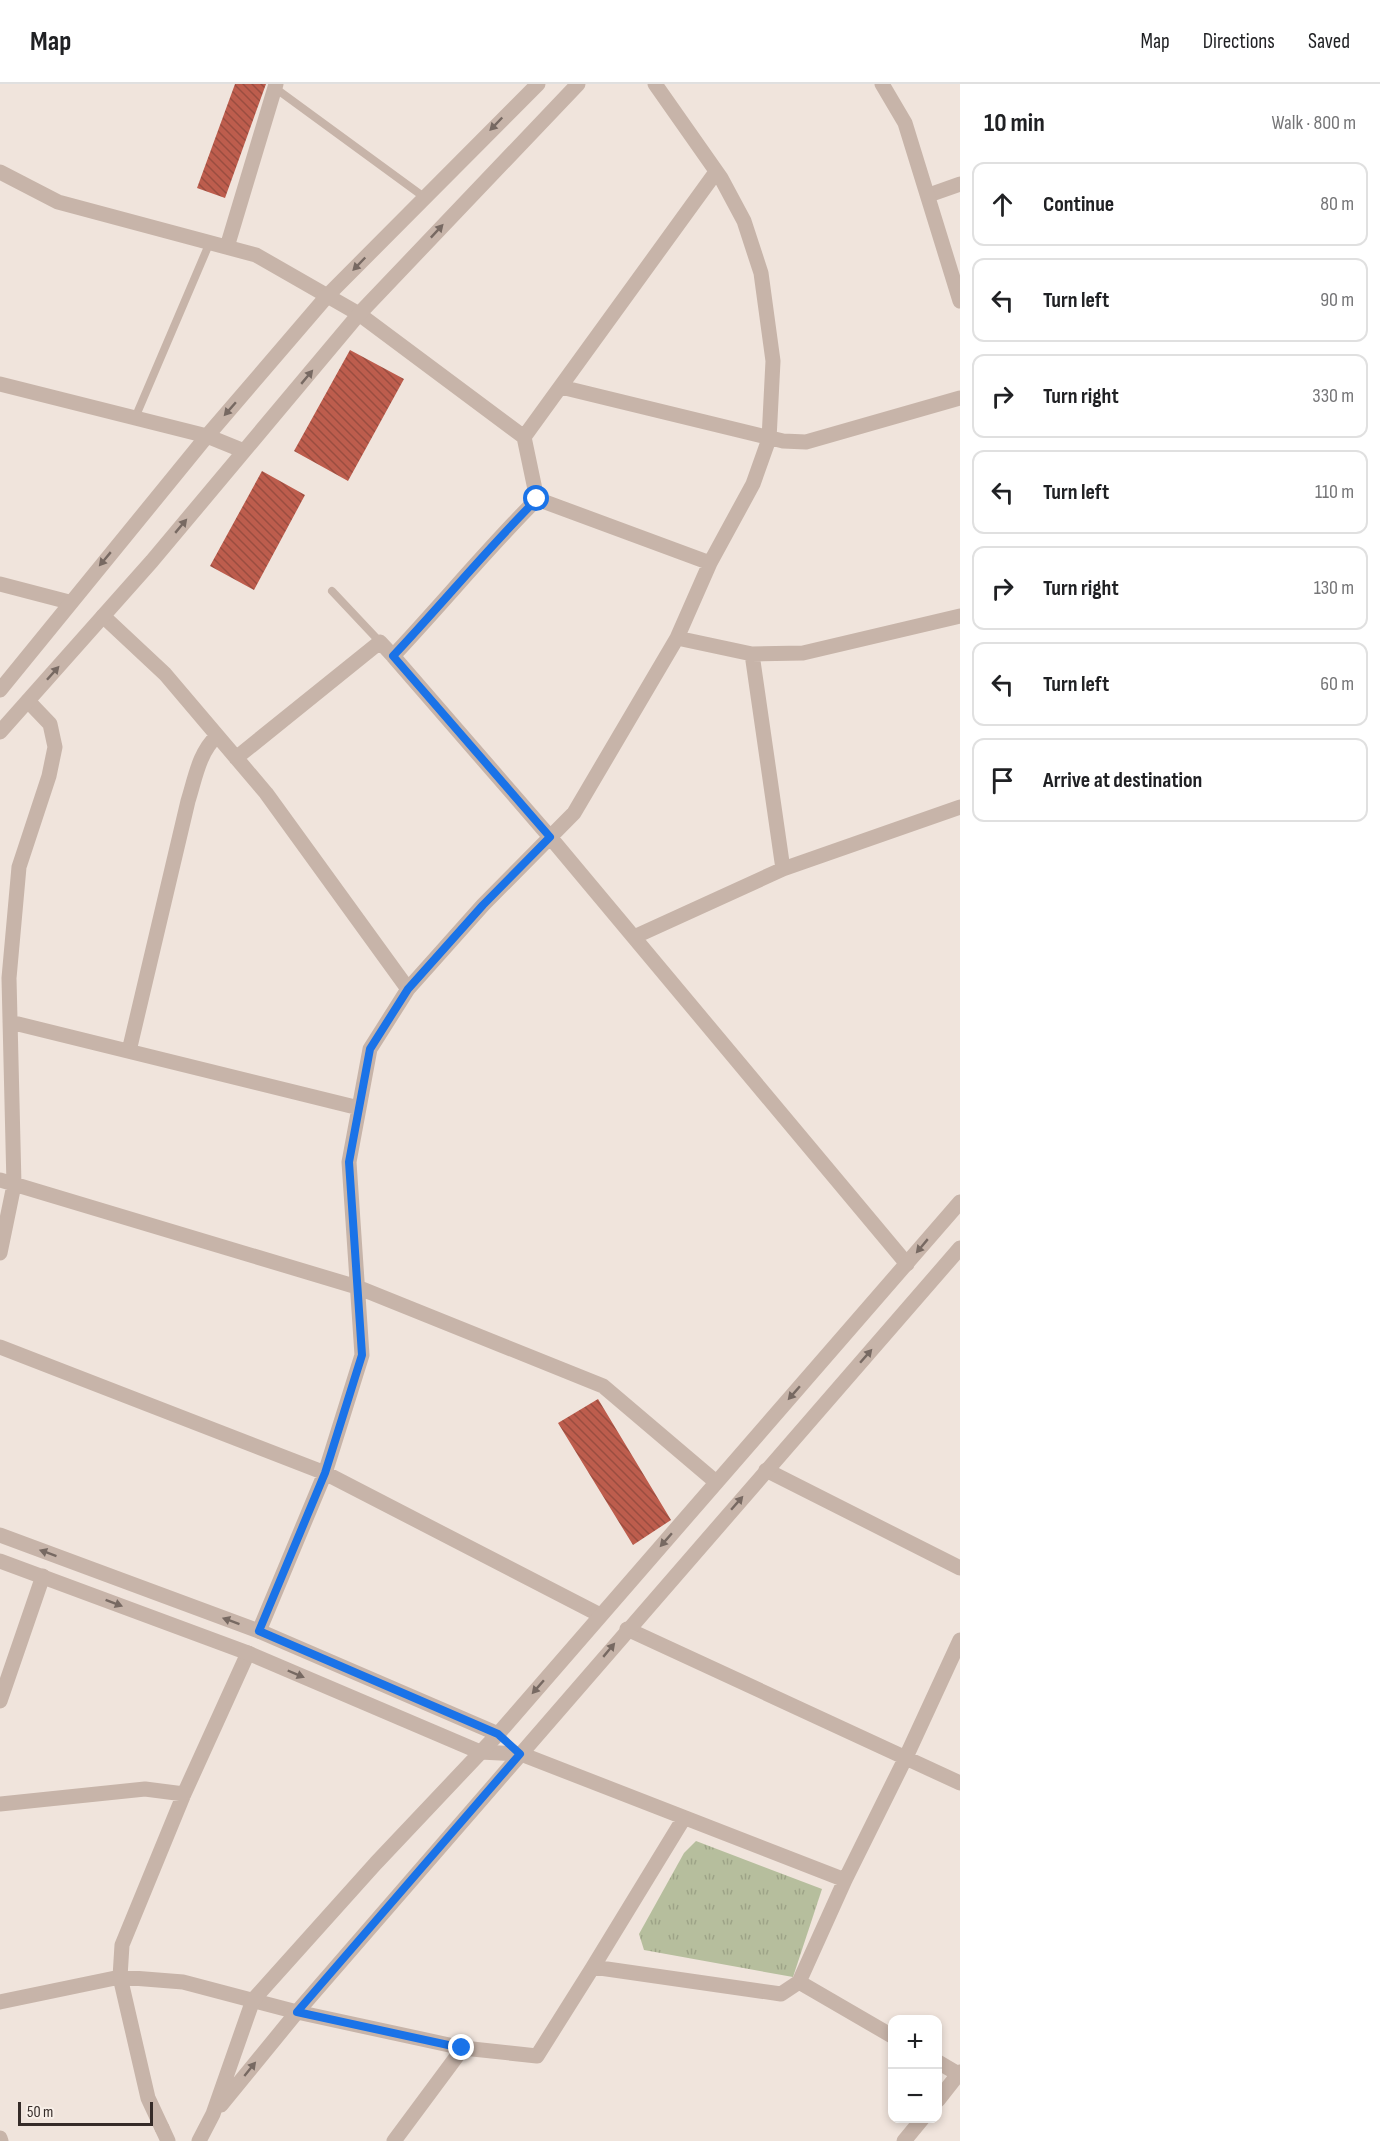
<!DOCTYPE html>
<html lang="en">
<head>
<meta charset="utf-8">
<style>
  :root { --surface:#fff; --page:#f6f6f6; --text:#202124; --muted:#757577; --line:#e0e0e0 }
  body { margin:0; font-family:"Sofia Sans Condensed",sans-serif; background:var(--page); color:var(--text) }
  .controls { position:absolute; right:18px; bottom:18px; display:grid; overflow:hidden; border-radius:12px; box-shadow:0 3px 9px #0003 }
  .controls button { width:54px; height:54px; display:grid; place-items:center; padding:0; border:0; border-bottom:2px solid var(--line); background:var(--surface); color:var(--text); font:30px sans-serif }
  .scale { position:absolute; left:18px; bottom:15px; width:135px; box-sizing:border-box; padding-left:6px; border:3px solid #352b28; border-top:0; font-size:16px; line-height:21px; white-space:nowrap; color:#352b28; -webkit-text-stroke:4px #f8efe8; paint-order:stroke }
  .stop { position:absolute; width:18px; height:18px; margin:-14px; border:4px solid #1a73e8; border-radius:50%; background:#fff }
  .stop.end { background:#1a73e8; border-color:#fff; box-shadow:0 2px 6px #0008 }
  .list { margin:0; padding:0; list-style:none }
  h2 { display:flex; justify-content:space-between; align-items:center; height:78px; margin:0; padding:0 24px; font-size:26px }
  h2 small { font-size:20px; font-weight:400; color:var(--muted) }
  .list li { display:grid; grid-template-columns:39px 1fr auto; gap:18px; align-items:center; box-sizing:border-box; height:84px; margin:0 12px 12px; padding:0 12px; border:2px solid var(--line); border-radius:12px }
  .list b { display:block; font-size:22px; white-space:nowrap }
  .list em { font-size:20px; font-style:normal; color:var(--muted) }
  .icon { flex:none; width:33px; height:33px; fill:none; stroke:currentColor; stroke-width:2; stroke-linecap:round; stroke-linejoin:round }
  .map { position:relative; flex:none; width:960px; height:2057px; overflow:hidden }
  header { display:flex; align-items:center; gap:36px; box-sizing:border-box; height:84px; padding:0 30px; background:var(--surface); border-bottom:2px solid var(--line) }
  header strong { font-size:28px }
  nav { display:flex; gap:33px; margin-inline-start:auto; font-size:21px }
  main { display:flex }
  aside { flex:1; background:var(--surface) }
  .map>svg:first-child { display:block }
  .grass { fill:url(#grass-tufts) }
  .building { fill:url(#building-back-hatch) }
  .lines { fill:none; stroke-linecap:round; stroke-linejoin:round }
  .service { stroke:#c7b4a9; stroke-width:8 }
  .minor { stroke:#c7b4a9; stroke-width:15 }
  .tertiary { stroke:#c7b4a9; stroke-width:15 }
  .oneway { fill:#776962 }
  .route { stroke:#1a73e8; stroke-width:8 }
</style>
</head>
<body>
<header>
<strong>Map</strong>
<nav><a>Map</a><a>Directions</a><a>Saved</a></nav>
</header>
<main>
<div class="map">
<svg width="960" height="2057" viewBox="0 0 960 2057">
  <defs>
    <pattern id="grass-tufts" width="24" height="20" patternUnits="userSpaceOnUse" patternTransform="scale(1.5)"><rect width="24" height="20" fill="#b6be9d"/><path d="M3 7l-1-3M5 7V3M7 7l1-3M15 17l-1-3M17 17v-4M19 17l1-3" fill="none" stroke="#9da387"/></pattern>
    <pattern id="building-back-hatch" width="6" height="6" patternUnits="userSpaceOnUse" patternTransform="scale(1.5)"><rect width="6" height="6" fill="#bd5d4d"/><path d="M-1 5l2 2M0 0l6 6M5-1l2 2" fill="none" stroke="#9a4d40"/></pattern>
  </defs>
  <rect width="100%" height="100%" fill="#f0e4dc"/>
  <path class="grass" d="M696,1757L822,1805L793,1893L644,1866L639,1850L684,1769Z"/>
  <path class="building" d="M235,0H266L225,114L197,104Z
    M350,266L404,295L348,397L294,367Z
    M262,387L305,411L254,506L210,482Z
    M598,1315L671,1436L633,1461L558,1339Z"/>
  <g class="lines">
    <path class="service" d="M275,4L424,113
      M135,334L210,158
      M332,507L380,558"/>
    <path class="minor" d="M0,88L58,118L256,171L359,230L524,353L537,415C487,465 442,520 393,572L550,753L907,1180
      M929,111L960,100
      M227,163L276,0
      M561,303L783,357L806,358L960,314
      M524,353L716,88
      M537,415L710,479
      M0,500L69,518
      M103,532L165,590L266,709L408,905
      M677,554L752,570L803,569L960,532
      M752,570L783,785L960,723
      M236,674L380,558L393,572
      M634,853L783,785
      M10,938L359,1024
      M129,967L188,717C195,695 199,668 217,652
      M0,1096L357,1203L603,1302L716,1398
      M0,1169L14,1101L9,894L19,783L49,692L55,663L50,640L28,617
      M0,1263L325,1389L600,1531
      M766,1386L960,1484
      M627,1545L960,1699
      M259,1547L325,1389L362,1271L349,1078L370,965L408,905L483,821L574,729L677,554L710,479L753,400L769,355L773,277L761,189L744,137L721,94L655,0
      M0,1617L43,1492
      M0,1720L145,1705L184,1710
      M845,1796L906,1673L960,1556
      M593,1883L684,1734
      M799,1898L892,1952
      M0,1918L120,1893L183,1898L297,1928L463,1964L537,1972L593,1883L781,1910L799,1898L845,1796L521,1670L480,1668
      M938,1978L960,1991
      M938,2016L960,1988
      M162,2044L148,2014L120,1893L122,1861L184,1710L248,1569
      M0,2054L1,2057
      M394,2057L463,1964
      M904,2057L923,2034"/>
    <path class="tertiary" d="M882,0L905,39L960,217
      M0,300L207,352L244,367
      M0,606L207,352L328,211L538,0
      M0,648L152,477L359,230L578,0
      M0,1451L259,1547L498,1650
      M0,1477L248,1569L480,1668
      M221,2021L297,1928L960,1164
      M162,2044L168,2057
      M199,2057L213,2030L253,1916L376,1779L498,1650L960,1118"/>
  </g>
  <defs><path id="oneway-solid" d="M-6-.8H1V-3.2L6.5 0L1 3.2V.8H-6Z" transform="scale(1.5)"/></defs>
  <g class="oneway">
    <use href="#oneway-solid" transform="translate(496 40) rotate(134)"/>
    <use href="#oneway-solid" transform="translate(437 147) rotate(-47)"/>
    <use href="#oneway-solid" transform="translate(359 180) rotate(134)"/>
    <use href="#oneway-solid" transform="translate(307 293) rotate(-50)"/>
    <use href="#oneway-solid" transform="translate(230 325) rotate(131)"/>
    <use href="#oneway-solid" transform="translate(181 442) rotate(-50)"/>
    <use href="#oneway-solid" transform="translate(105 475) rotate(130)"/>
    <use href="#oneway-solid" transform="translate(53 589) rotate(-48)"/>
    <use href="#oneway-solid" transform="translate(922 1162) rotate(130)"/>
    <use href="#oneway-solid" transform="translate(866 1272) rotate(-49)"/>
    <use href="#oneway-solid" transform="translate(794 1309) rotate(131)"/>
    <use href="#oneway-solid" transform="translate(737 1419) rotate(-49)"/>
    <use href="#oneway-solid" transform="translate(666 1456) rotate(131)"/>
    <use href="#oneway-solid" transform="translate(48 1469) rotate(-160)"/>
    <use href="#oneway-solid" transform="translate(114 1519) rotate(21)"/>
    <use href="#oneway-solid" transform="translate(231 1537) rotate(-160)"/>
    <use href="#oneway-solid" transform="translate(609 1566) rotate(-50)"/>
    <use href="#oneway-solid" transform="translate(296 1590) rotate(23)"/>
    <use href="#oneway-solid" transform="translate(538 1603) rotate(131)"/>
    <use href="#oneway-solid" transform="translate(250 1985) rotate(-51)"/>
  </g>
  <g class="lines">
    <path class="route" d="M462,1964L297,1928L520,1670L498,1650L259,1547L325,1389L362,1271L349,1078L370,965L408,905L483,821L550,753L393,572C442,520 487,465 537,415"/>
  </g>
</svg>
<div class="controls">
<button>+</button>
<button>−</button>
</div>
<div class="scale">50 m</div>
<div class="stop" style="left:537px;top:415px"></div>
<div class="stop end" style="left:462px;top:1964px"></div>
</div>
<aside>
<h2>10 min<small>Walk · 800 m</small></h2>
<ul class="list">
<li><svg class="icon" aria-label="ahead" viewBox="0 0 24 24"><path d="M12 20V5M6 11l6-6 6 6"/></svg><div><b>Continue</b></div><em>80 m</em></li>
<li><svg class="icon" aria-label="left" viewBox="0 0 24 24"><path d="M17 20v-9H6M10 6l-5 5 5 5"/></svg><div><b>Turn left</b></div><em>90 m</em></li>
<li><svg class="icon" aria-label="right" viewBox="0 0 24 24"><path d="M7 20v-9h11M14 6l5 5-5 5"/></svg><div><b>Turn right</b></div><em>330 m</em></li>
<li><svg class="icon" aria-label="left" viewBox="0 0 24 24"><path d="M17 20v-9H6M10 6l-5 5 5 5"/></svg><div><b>Turn left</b></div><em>110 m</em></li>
<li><svg class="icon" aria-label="right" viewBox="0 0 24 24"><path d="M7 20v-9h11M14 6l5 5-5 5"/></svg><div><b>Turn right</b></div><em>130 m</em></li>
<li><svg class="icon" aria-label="left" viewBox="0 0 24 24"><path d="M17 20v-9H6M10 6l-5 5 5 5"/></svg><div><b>Turn left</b></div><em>60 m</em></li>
<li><svg class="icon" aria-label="arrive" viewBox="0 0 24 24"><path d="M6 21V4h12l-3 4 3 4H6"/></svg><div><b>Arrive at destination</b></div></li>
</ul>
</aside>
</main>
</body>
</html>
